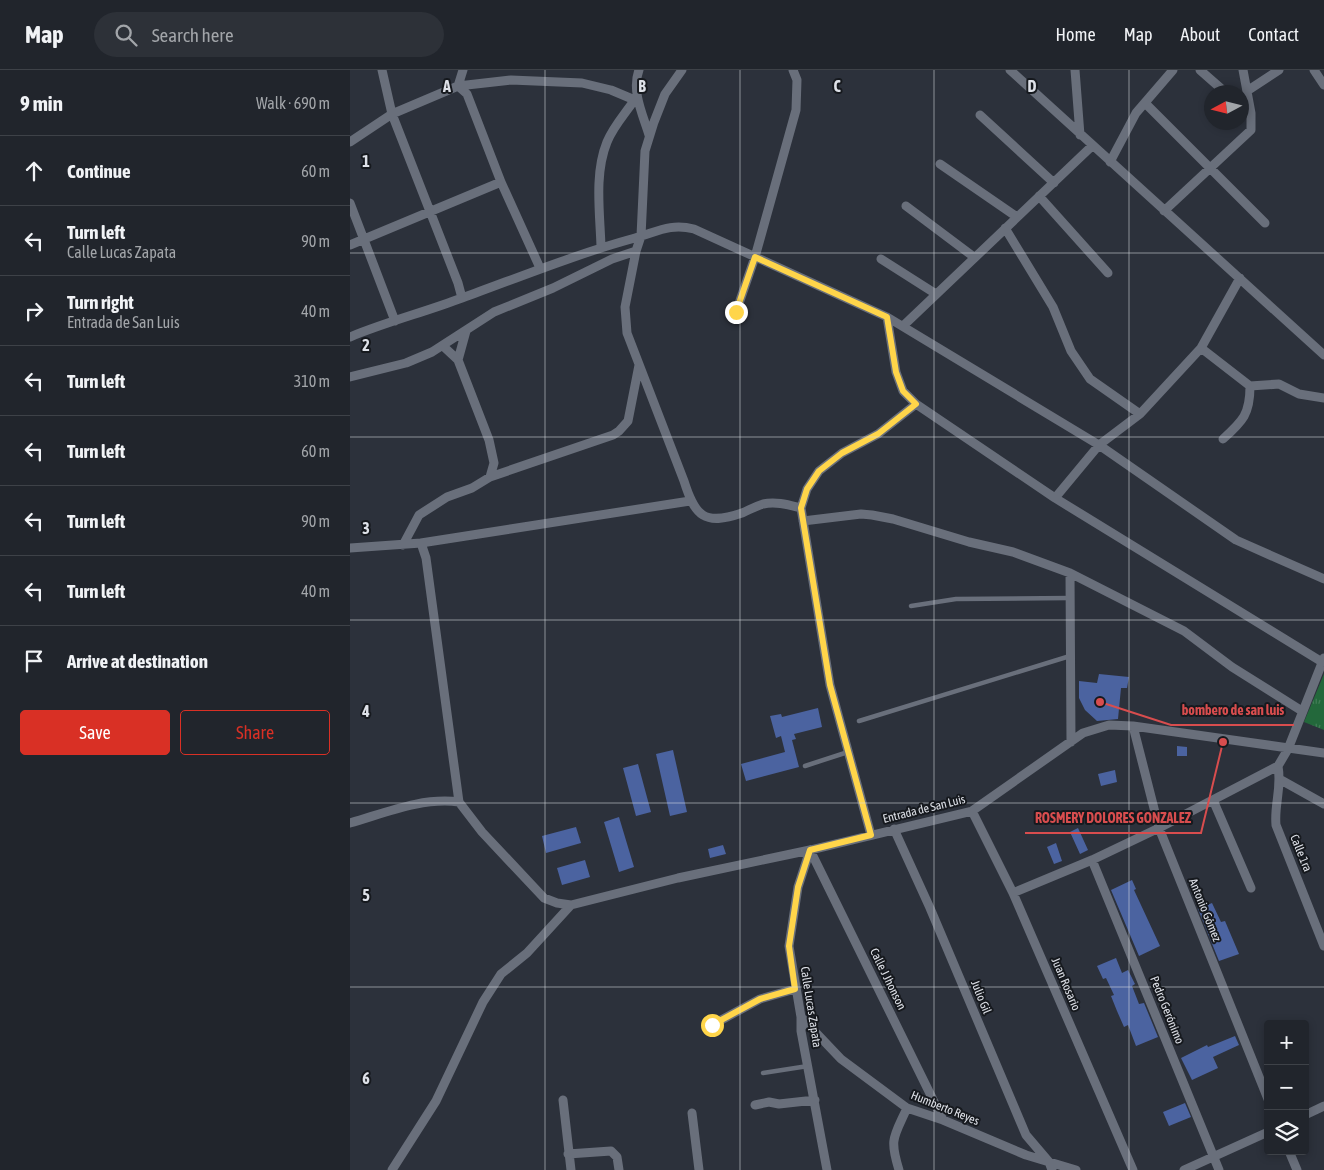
<!DOCTYPE html>
<html lang="en">
<head>
<meta charset="utf-8">
<style>
  :root { --surface:#21252c; --page:#2d3138; --text:#f1f3f6; --muted:#a2a5a9; --line:#3e4248; --accent:#d93025 }
  body { margin:0; font-family:"Asap Condensed",sans-serif; background:var(--page); color:var(--text) }
  .controls { position:absolute; right:15px; bottom:15px; display:grid; overflow:hidden; border-radius:5px; box-shadow:0 2px 8px #0003 }
  .controls button { width:45px; height:45px; display:grid; place-items:center; padding:0; border:0; border-bottom:1px solid var(--line); background:var(--surface); color:var(--text); font:25px sans-serif }
  .compass { position:absolute; left:854px; top:15px; width:45px; height:45px; border-radius:50%; background:var(--surface); box-shadow:0 2px 8px #0003; rotate:263deg }
  .stop { position:absolute; width:15px; height:15px; margin:-11px; border:4px solid #ffd54a; border-radius:50%; background:#fff }
  .stop.end { background:#ffd54a; border-color:#fff; box-shadow:0 1px 5px #0008 }
  .list { margin:0; padding:0; list-style:none }
  h2 { display:flex; justify-content:space-between; align-items:center; height:65px; margin:0; padding:0 20px; font-size:21px }
  h2 small { font-size:16px; font-weight:400; color:var(--muted) }
  .list li { display:grid; grid-template-columns:32px 1fr auto; gap:15px; align-items:center; box-sizing:border-box; height:70px; padding:0 20px; border-top:1px solid var(--line) }
  .list b { display:block; font-size:19px; white-space:nowrap }
  .list p { margin:0; font-size:16px; white-space:nowrap; color:var(--muted) }
  .list em { font-size:16px; font-style:normal; color:var(--muted) }
  .actions { display:flex; gap:10px; padding:15px 20px }
  .actions a { flex:1; padding:11px 0; border:1px solid var(--accent); border-radius:5px; text-align:center; font-size:18px; color:var(--accent) }
  .actions .main { background:var(--accent); color:#fff }
  .icon { flex:none; width:28px; height:28px; fill:none; stroke:currentColor; stroke-width:2; stroke-linecap:round; stroke-linejoin:round }
  .map { position:relative; flex:none; width:974px; height:1100px; overflow:hidden }
  header { display:flex; align-items:center; gap:30px; box-sizing:border-box; height:70px; padding:0 25px; background:var(--surface); border-bottom:1px solid var(--line) }
  header strong { font-size:24px }
  nav { display:flex; gap:28px; margin-inline-start:auto; font-size:18px }
  .search { width:350px; height:45px; background:var(--page); display:flex; align-items:center; gap:12px; box-sizing:border-box; padding:0 18px; border-radius:28px; color:var(--muted); font-size:19px }
  main { display:flex }
  aside { flex:1; background:var(--surface) }
  .map>svg:first-child { display:block }
  .grass { fill:url(#grass-tufts) }
  .building { fill:#4b63a0 }
  .lines { fill:none; stroke-linecap:round; stroke-linejoin:round }
  .service { stroke:#696f7b; stroke-width:4.5 }
  .minor { stroke:#696f7b; stroke-width:9 }
  .route { stroke:#ffd54a; stroke-width:6 }
  .grid { fill:none; stroke:#dee1e8; stroke-width:1; stroke-opacity:0.55 }
  .labels { text-anchor:middle; stroke-width:4; stroke-linejoin:round; paint-order:stroke }
  .street-label { font-size:12px; fill:#dee1e8; stroke:#16191e }
  .grid-label { font-size:16px; text-anchor:middle; font-weight:bold; fill:#dee1e8; stroke:#16191e; stroke-width:4; stroke-linejoin:round; paint-order:stroke }
  .leader { fill:none; stroke:#d84d4e; stroke-width:2 }
  .callout-dot { fill:#d84d4e; stroke:#16191e; stroke-width:2 }
  .callout-label { font-size:14px; text-anchor:middle; font-weight:bold; fill:#d84d4e; stroke:#16191e; stroke-width:4; stroke-linejoin:round; paint-order:stroke }
</style>
</head>
<body>
<header>
<strong>Map</strong>
<div class="search"><svg class="icon" aria-label="search" viewBox="0 0 24 24"><circle cx="10" cy="10" r="6"/><path d="M15 15l6 6"/></svg>Search here</div>
<nav><a>Home</a><a>Map</a><a>About</a><a>Contact</a></nav>
</header>
<main>
<aside>
<h2>9 min<small>Walk · 690 m</small></h2>
<ul class="list">
<li><svg class="icon" aria-label="ahead" viewBox="0 0 24 24"><path d="M12 20V5M6 11l6-6 6 6"/></svg><div><b>Continue</b></div><em>60 m</em></li>
<li><svg class="icon" aria-label="left" viewBox="0 0 24 24"><path d="M17 20v-9H6M10 6l-5 5 5 5"/></svg><div><b>Turn left</b><p>Calle Lucas Zapata</p></div><em>90 m</em></li>
<li><svg class="icon" aria-label="right" viewBox="0 0 24 24"><path d="M7 20v-9h11M14 6l5 5-5 5"/></svg><div><b>Turn right</b><p>Entrada de San Luis</p></div><em>40 m</em></li>
<li><svg class="icon" aria-label="left" viewBox="0 0 24 24"><path d="M17 20v-9H6M10 6l-5 5 5 5"/></svg><div><b>Turn left</b></div><em>310 m</em></li>
<li><svg class="icon" aria-label="left" viewBox="0 0 24 24"><path d="M17 20v-9H6M10 6l-5 5 5 5"/></svg><div><b>Turn left</b></div><em>60 m</em></li>
<li><svg class="icon" aria-label="left" viewBox="0 0 24 24"><path d="M17 20v-9H6M10 6l-5 5 5 5"/></svg><div><b>Turn left</b></div><em>90 m</em></li>
<li><svg class="icon" aria-label="left" viewBox="0 0 24 24"><path d="M17 20v-9H6M10 6l-5 5 5 5"/></svg><div><b>Turn left</b></div><em>40 m</em></li>
<li><svg class="icon" aria-label="arrive" viewBox="0 0 24 24"><path d="M6 21V4h12l-3 4 3 4H6"/></svg><div><b>Arrive at destination</b></div></li>
</ul>
<div class="actions"><a class="main">Save</a><a>Share</a></div>
</aside>
<div class="map">
<svg width="974" height="1100" viewBox="0 0 974 1100">
  <defs>
    <pattern id="grass-tufts" width="24" height="20" patternUnits="userSpaceOnUse" patternTransform="scale(1.25)"><rect width="24" height="20" fill="#23683b"/><path d="M3 7l-1-3M5 7V3M7 7l1-3M15 17l-1-3M17 17v-4M19 17l1-3" fill="none" stroke="#427d57"/></pattern>
  </defs>
  <rect width="100%" height="100%" fill="#2c313b"/>
  <path class="grass" d="M974,604V660L954,652Z"/>
  <path class="building" d="M749,604L779,607L777,618H771L768,649L747,651L735,640L729,628V611L747,613Z
    M468,638L472,657L444,664L446,669L442,670L449,697L396,711L391,694L435,682L431,666L426,668L420,646L431,644L432,647Z
    M827,676L837,677V686H827Z
    M323,680L337,742L320,746L306,684Z
    M288,694L301,742L286,746L273,698Z
    M765,700L767,712L751,716L748,704Z
    M269,747L284,797L269,802L254,752Z
    M226,757L231,773L196,783L192,766Z
    M728,758L738,780L730,784L720,762Z
    M706,773L712,791L704,794L697,777Z
    M373,775L376,784L360,788L358,779Z
    M235,790L240,807L212,815L207,798Z
    M782,810L786,819L784,820L810,876L789,886L761,820Z
    M862,833L871,852L875,851L889,884L869,891L848,839Z
    M766,888L772,903L778,900L785,914L782,916L789,934L794,933L808,967L786,976L778,955L774,957L767,941L761,926L764,925L756,908L753,909L747,896Z
    M885,966L889,975L863,987L868,998L842,1010L831,988L857,975L858,977Z
    M835,1033L841,1047L819,1056L813,1042Z"/>
  <g class="lines">
    <path class="service" d="M561,536L606,529L720,528
      M509,651L720,586
      M455,696L498,682
      M413,1003L458,996"/>
    <path class="minor" d="M32,0L42,44L108,213L112,228
      M113,0L108,16L117,24L151,112L190,198
      M289,0C281,21 293,45 299,65
      M660,0L974,285
      M725,0L730,65
      M850,0L875,22
      M893,0L901,43
      M964,0L974,15
      M897,21L929,0
      M795,33L915,153
      M630,45L704,113
      M0,72L42,44L108,16L161,10L232,13L261,20L280,28L283,32C274,45 263,57 257,72C244,104 250,143 251,177
      M760,92L786,43L823,0
      M590,94L667,147
      M689,126L758,203
      M0,133L45,251
      M556,136L624,187
      M814,141L901,60V43L892,37
      M655,158L703,237L721,281L740,309L790,344
      M0,175L151,112
      M286,181L275,237L277,263L334,411C345,446 354,456 392,443C399,440 406,436 413,434C426,431 439,435 451,438
      M531,189L586,224
      M386,242L405,187L446,40L447,10L443,0
      M537,247L546,302L553,321L566,334L705,428L972,592
      M553,256L742,76
      M0,267C36,252 75,242 112,228C170,207 226,184 285,168C307,162 320,153 344,159L537,247L749,375L886,470L974,509
      M851,278L900,316L929,314L949,324L974,328
      M108,290L116,261
      M0,307L56,293L82,282L144,242L203,218L262,189L286,181L291,166L295,81L304,52L315,24L332,0
      M873,369C893,351 900,344 900,316
      M140,407L263,365L269,361L278,351L289,295
      M705,428L749,375L790,344L851,278L890,208
      M453,451L511,444L522,445L543,449L619,472L663,482L720,503L834,561L882,597L952,641
      M71,473L340,431
      M53,475L69,445L97,427L122,418L140,407L144,393L139,370L108,290L93,276
      M0,478L71,473L76,488L109,732L132,762L194,828L207,833L221,835L328,808L460,780L622,741L733,663L759,655L783,656L974,683
      M720,503L721,672
      M783,656L809,758L918,1029
      M928,696C932,719 924,734 926,755L974,876
      M931,710L974,734
      M863,730L901,818
      M622,741L663,823L783,1100
      M0,753C35,743 72,727 109,732
      M544,759L580,838L676,1065L699,1092L702,1100
      M521,765L480,615L451,438L457,419L469,401L492,383L528,364L566,334
      M460,780L448,817L439,876L451,947V961L477,1100
      M460,780L593,1050
      M742,790L869,1100
      M663,823L742,790L809,758L928,696L938,679L974,588
      M451,947L491,989L557,1038L593,1050L676,1085L726,1100
      M362,955L410,929L445,919
      M213,1030L221,1100
      M405,1035L419,1032L429,1034L465,1030
      M342,1043L349,1100
      M955,1045L974,1036
      M939,1081L947,1100
      M218,1084L261,1081L267,1087L269,1100
      M42,1100L86,1031L133,932L151,904L177,883L221,835
      M549,1100C539,1068 544,1067 557,1038
      M834,1100L918,1062"/>
  </g>
  <g class="lines">
    <path class="route" d="M362,955L410,929L445,919L439,876L448,817L460,780L521,765L480,615L451,438L457,419L469,401L492,383L528,364L566,334L553,321L546,302L537,247L405,187L386,242"/>
  </g>
  <path class="grid" d="M195,0V1100M390,0V1100M584,0V1100M779,0V1100M0,183H974M0,367H974M0,550H974M0,733H974M0,917H974"/>
  <g class="labels">
    <g class="street-label">
      <text transform="translate(574 739) rotate(-14)" y="4">Entrada de San Luis</text>
      <text transform="translate(951 783) rotate(68)" y="4">Calle 1ra</text>
      <text transform="translate(855 840) rotate(68)" y="4">Antonio Gómez</text>
      <text transform="translate(538 909) rotate(64)" y="4">Calle J Jhonson</text>
      <text transform="translate(716 914) rotate(67)" y="4">Juan Rosario</text>
      <text transform="translate(631 927) rotate(68)" y="4">Julio Gil</text>
      <text transform="translate(461 937) rotate(81)" y="4">Calle Lucas Zapata</text>
      <text transform="translate(817 940) rotate(68)" y="4">Pedro Gerónimo</text>
      <text transform="translate(595 1038) rotate(22)" y="4">Humberto Reyes</text>
    </g>
  </g>
  <g class="grid-label">
    <text x="97" y="22">A</text>
    <text x="292" y="22">B</text>
    <text x="487" y="22">C</text>
    <text x="682" y="22">D</text>
    <text x="16" y="97">1</text>
    <text x="16" y="281">2</text>
    <text x="16" y="464">3</text>
    <text x="16" y="647">4</text>
    <text x="16" y="831">5</text>
    <text x="16" y="1014">6</text>
  </g>
  <path class="leader" d="M750 632L821 655H944M873 672L851 763H675"/>
  <g class="callout-dot">
    <circle cx="750" cy="632" r="5"/>
    <circle cx="873" cy="672" r="5"/>
  </g>
  <g class="callout-label">
    <text x="883" y="645">bombero de san luis</text>
    <text x="763" y="753">ROSMERY DOLORES GONZALEZ</text>
  </g>
</svg>
<div class="controls">
<button>+</button>
<button>−</button>
<button><svg class="icon" aria-label="layers" viewBox="0 0 24 24"><path d="M12 4l9 5-9 5-9-5zM3 14l9 5 9-5"/></svg></button>
</div>
<svg class="compass" viewBox="-18 -18 36 36"><path d="M0-13l5 13h-10z" fill="#e53935"/><path d="M0 13l5-13h-10z" fill="#a2a5a9"/></svg>
<div class="stop" style="left:362px;top:955px"></div>
<div class="stop end" style="left:386px;top:242px"></div>
</div>
</main>
</body>
</html>
